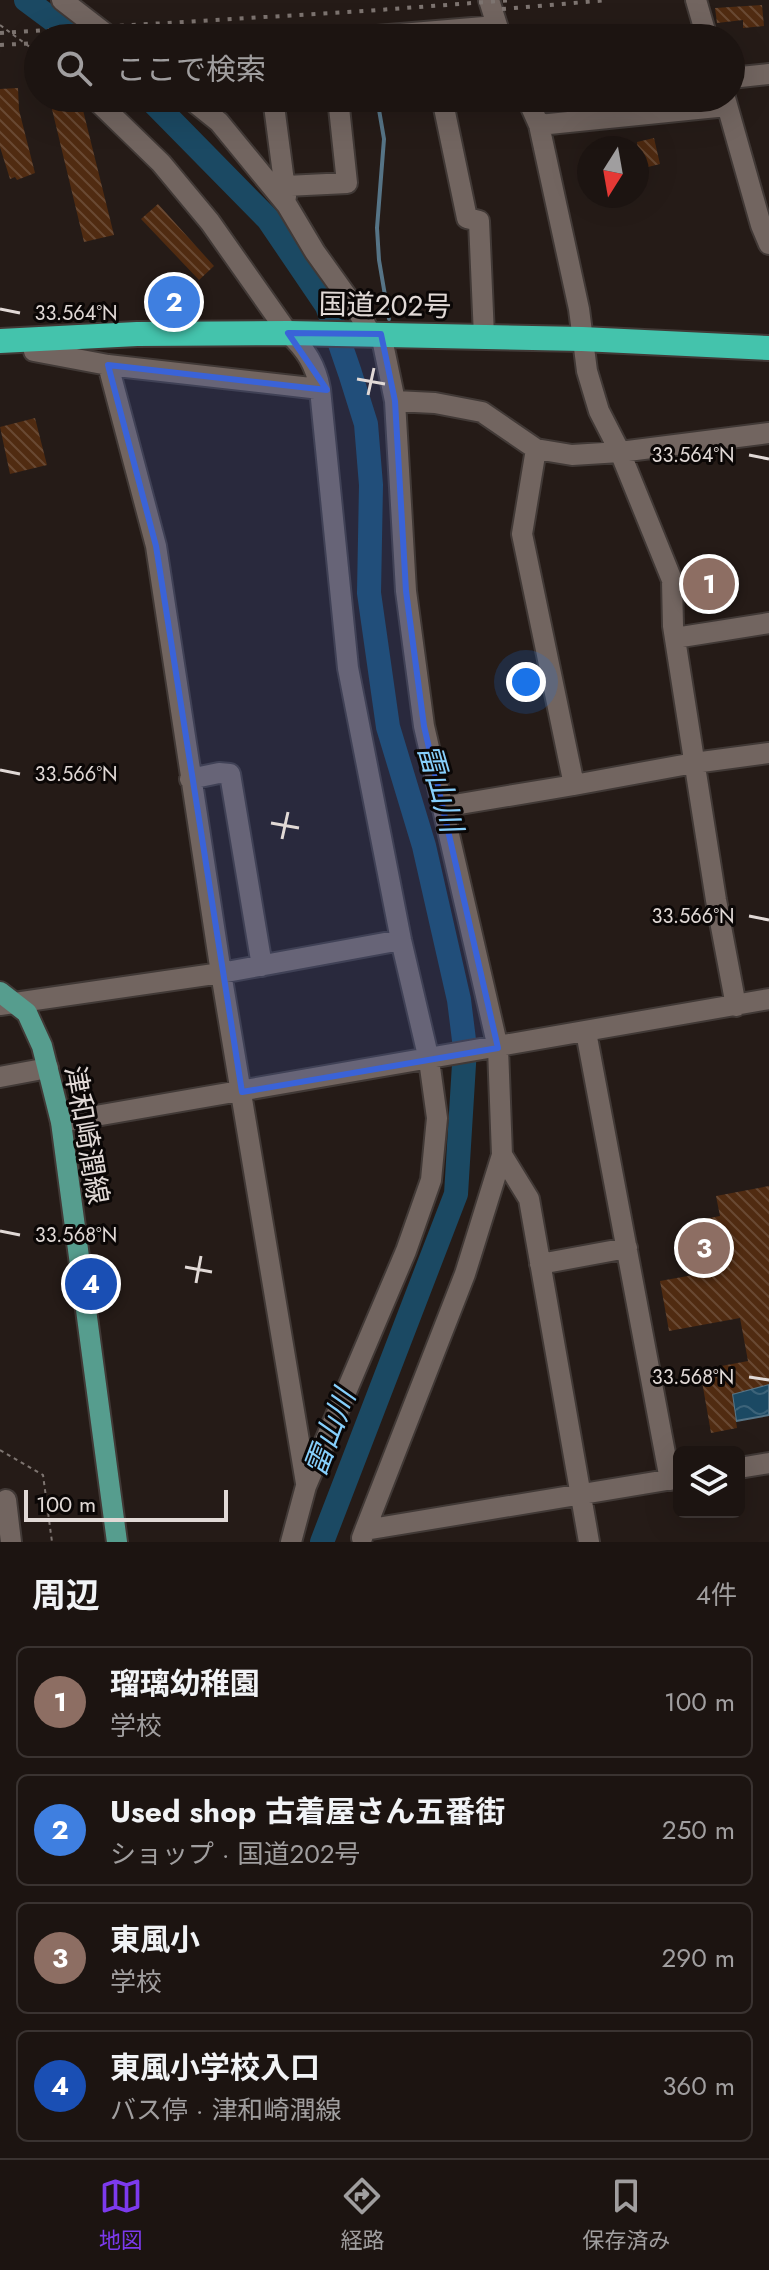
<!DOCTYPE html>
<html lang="ja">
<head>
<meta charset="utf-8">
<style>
  :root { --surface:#1c1411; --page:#251d1a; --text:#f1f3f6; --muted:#a09e9f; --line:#3a3331; --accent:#7c3aed }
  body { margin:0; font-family:Jost,"Noto Sans JP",sans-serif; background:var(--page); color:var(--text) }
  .controls { position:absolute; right:24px; bottom:24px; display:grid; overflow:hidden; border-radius:12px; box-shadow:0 8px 32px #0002 }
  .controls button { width:72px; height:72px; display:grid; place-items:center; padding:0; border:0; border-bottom:2px solid var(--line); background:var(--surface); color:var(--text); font:40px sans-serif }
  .compass { position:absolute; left:577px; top:136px; width:72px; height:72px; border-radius:50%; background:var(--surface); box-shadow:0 8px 32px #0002; rotate:191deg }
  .scale { position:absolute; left:24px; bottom:20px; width:204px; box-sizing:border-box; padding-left:8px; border:4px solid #e1d9d6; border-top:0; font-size:22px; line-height:28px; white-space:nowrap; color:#e1d9d6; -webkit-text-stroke:6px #0b0706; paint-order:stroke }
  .you { position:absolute; left:526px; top:682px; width:28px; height:28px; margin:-20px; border:6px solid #fff; border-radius:50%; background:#1a73e8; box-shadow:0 0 0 12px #1a73e833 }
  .badge { display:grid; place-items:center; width:52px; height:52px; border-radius:50%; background:var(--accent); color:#fff; font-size:26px; font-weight:700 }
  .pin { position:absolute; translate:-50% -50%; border:4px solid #fff; box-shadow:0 2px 8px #0006 }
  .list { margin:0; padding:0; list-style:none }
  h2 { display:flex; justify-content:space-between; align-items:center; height:104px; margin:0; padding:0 32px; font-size:34px }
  h2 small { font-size:26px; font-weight:400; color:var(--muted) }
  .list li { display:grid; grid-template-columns:52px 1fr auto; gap:24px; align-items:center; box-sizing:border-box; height:112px; margin:0 16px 16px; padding:0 16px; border:2px solid var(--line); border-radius:12px }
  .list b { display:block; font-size:30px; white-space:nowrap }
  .list p { margin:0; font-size:26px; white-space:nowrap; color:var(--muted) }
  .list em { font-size:26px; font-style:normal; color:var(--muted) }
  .icon { flex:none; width:44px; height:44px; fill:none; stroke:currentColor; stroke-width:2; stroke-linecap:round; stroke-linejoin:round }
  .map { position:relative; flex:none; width:769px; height:1542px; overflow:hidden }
  .search { position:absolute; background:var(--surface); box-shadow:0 8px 32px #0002; left:24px; right:24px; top:24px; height:88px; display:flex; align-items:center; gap:20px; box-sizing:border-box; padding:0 28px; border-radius:44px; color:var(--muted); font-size:30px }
  .sheet { height:616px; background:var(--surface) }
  nav { display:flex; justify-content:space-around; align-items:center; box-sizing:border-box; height:112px; border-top:2px solid var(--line); background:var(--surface); font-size:22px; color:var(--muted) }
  nav a { display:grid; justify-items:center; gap:4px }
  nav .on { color:var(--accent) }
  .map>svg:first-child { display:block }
  .water { fill:url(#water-waves); stroke:#567486; stroke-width:2 }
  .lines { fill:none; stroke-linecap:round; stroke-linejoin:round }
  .stream { stroke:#567486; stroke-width:4 }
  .river { stroke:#1b4963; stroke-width:24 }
  .building { fill:url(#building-back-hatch) }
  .minor-casing { stroke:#413936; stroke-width:24 }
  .major-casing { stroke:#413936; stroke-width:24 }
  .highway-casing { stroke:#413936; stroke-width:28 }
  .path { stroke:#7e7571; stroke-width:2; stroke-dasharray:4 4; stroke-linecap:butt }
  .minor { stroke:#726560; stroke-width:20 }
  .major { stroke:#569d8e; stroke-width:20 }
  .highway { stroke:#44c3ac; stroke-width:24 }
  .rail { stroke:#7d7470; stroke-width:4; stroke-dasharray:4 8; stroke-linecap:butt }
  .marked { fill:#3a63d8; fill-opacity:0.2; stroke:#3a63d8; stroke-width:6; stroke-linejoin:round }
  .ticks { fill:none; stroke:#e1d9d6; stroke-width:3 }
  .labels { text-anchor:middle; stroke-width:6; stroke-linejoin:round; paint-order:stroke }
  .street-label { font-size:28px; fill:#e1d9d6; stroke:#0b0706 }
  .water-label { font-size:30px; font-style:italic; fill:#86cffc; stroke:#0b0706 }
  .ticks-label { font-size:20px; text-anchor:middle; fill:#e1d9d6; stroke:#0b0706; stroke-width:6; stroke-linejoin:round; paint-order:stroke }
</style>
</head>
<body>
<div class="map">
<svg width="769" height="1542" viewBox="0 0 769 1542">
  <defs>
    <pattern id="water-waves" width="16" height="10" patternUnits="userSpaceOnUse" patternTransform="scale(2)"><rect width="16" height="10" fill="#1b4963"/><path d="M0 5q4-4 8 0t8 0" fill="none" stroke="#3c6379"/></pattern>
    <pattern id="building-back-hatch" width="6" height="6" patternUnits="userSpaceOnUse" patternTransform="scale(2)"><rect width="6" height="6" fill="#502b11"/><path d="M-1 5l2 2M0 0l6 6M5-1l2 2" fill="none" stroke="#694933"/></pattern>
  </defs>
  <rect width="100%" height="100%" fill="#251b17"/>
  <path class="water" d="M769,1384V1415L736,1421L732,1394Z"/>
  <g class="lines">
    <path class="stream" d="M377,98L384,139L377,228L379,260L389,319"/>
    <path class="river" d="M26,0L77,38
      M149,98L268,219L327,306L350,373L366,424L371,485L369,593L388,727L424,846L459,1000L465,1048L456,1194L322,1542"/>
  </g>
  <path class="building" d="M762,5L764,26L743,28V20L717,23L715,8Z
    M18,88L19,110L35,173L17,180L15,177L10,179L0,147V89Z
    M62,98H80L114,235L84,242L50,101Z
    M654,138L660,164L640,169L637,142Z
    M158,204L214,266L199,280L141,219Z
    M35,418L47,465L10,474L0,427Z
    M769,1186V1384L732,1394L737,1428L711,1433L700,1370L748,1361L740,1318L669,1331L660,1281L721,1270L711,1246L699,1247L694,1221L720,1216L716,1196Z"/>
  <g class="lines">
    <defs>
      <path id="minor" d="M62,0L111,38
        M489,0L501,38
        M696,0L707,38
        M353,38L496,26
        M731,78L769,74
        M189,98L219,122L287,205L315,252L358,312L371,334
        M273,98L286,197
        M442,98L467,218L479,221L484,336
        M527,98L539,125L579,309L587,371L599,411L620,452L672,580L673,626L716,900L736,1006
        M725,98L761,225L769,244
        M539,125L727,106
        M286,186L347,183L338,98
        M381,334L395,401L406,591L424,726L498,1048L502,1155L529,1199L589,1542
        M31,338L34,351L108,365L320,389C316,366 306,349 288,333L210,222L161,163L94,98
        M108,365L156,546L221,973L306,1483
        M395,401L435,403L482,412L536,449L572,455L620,452L769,433
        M536,449L522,534L574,785L694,763L769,753
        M675,638L769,623
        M190,779L219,773L230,774L262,966
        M442,807L574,785
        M0,1005L221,973L401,940
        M586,1032L670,1480
        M0,1077L48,1068
        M61,1122L769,999
        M540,1264L627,1248
        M739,1468L769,1463
        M6,1500L11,1542
        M365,1530L465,1274L502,1155
        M362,1538L365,1530L679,1478
        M291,1542L306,1486L406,1251L431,1180L437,1118L429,1060L401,940L348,668L320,389"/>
      <path id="major" d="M0,992L27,1013L42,1046L61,1122L117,1542"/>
      <path id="highway" d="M0,341L137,334L288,333L582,339L769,348"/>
    </defs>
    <use href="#minor" class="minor-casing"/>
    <use href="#major" class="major-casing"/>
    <use href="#highway" class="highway-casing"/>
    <path class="path" d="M0,25L38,53
      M0,1450L43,1475L52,1542"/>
    <use href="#minor" class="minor"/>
    <use href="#major" class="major"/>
    <use href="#highway" class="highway"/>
    <path class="rail" d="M502,9L609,0
      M0,33L365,11L513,0
      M0,45L38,43"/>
  </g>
  <path class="marked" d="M288,333L381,334L395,401L406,591L424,726L498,1048L242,1092L156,546L108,365L327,390Z"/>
  <path class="ticks" d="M0,309L20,313M357,379L385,384M368,395L374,368M749,455L769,459M0,770L20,774M271,823L299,828M282,839L288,812M749,916L769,920M0,1231L20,1235M185,1267L212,1272M196,1283L201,1256M749,1377L769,1380"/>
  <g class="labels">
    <g class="street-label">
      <text transform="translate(385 305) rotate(1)" y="10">国道202号</text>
      <text transform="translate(87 1135) rotate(80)" y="10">津和崎潤線</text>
    </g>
    <g class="water-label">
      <text transform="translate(440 788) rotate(74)" y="10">雷山川</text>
      <text transform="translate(330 1433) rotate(-69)" y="10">雷山川</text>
    </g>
  </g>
  <g class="ticks-label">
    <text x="76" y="320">33.564°N</text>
    <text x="693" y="462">33.564°N</text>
    <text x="76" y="781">33.566°N</text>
    <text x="693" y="923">33.566°N</text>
    <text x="76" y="1242">33.568°N</text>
    <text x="693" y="1384">33.568°N</text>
  </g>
</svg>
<div class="controls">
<button><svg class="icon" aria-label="layers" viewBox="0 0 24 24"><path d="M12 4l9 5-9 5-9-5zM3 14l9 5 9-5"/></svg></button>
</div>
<svg class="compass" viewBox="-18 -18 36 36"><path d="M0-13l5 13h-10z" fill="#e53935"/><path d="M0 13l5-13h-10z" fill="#a09e9f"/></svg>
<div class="scale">100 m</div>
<div class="you"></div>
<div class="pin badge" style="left:709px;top:584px;background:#8d6e63">1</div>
<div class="pin badge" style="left:174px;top:302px;background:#3f7fe0">2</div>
<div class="pin badge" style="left:704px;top:1248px;background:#8d6e63">3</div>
<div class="pin badge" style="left:91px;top:1284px;background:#1a4fb4">4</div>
<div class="search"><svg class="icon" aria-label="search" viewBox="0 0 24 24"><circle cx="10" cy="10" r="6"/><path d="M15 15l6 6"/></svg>ここで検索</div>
</div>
<section class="sheet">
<h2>周辺<small>4件</small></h2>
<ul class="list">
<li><span class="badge" style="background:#8d6e63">1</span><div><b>瑠璃幼稚園</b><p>学校</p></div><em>100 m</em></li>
<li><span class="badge" style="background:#3f7fe0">2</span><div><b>Used shop 古着屋さん五番街</b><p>ショップ · 国道202号</p></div><em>250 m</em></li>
<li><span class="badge" style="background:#8d6e63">3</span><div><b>東風小</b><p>学校</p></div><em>290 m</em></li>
<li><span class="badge" style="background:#1a4fb4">4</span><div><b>東風小学校入口</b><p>バス停 · 津和崎潤線</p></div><em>360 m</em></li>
</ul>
</section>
<nav>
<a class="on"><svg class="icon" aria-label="map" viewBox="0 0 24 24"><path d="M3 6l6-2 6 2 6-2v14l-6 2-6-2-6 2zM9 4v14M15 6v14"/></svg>地図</a>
<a><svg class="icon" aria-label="directions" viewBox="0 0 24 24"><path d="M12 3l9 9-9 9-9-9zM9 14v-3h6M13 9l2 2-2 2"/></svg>経路</a>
<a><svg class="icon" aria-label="saved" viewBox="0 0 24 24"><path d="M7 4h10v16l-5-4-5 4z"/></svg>保存済み</a>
</nav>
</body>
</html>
